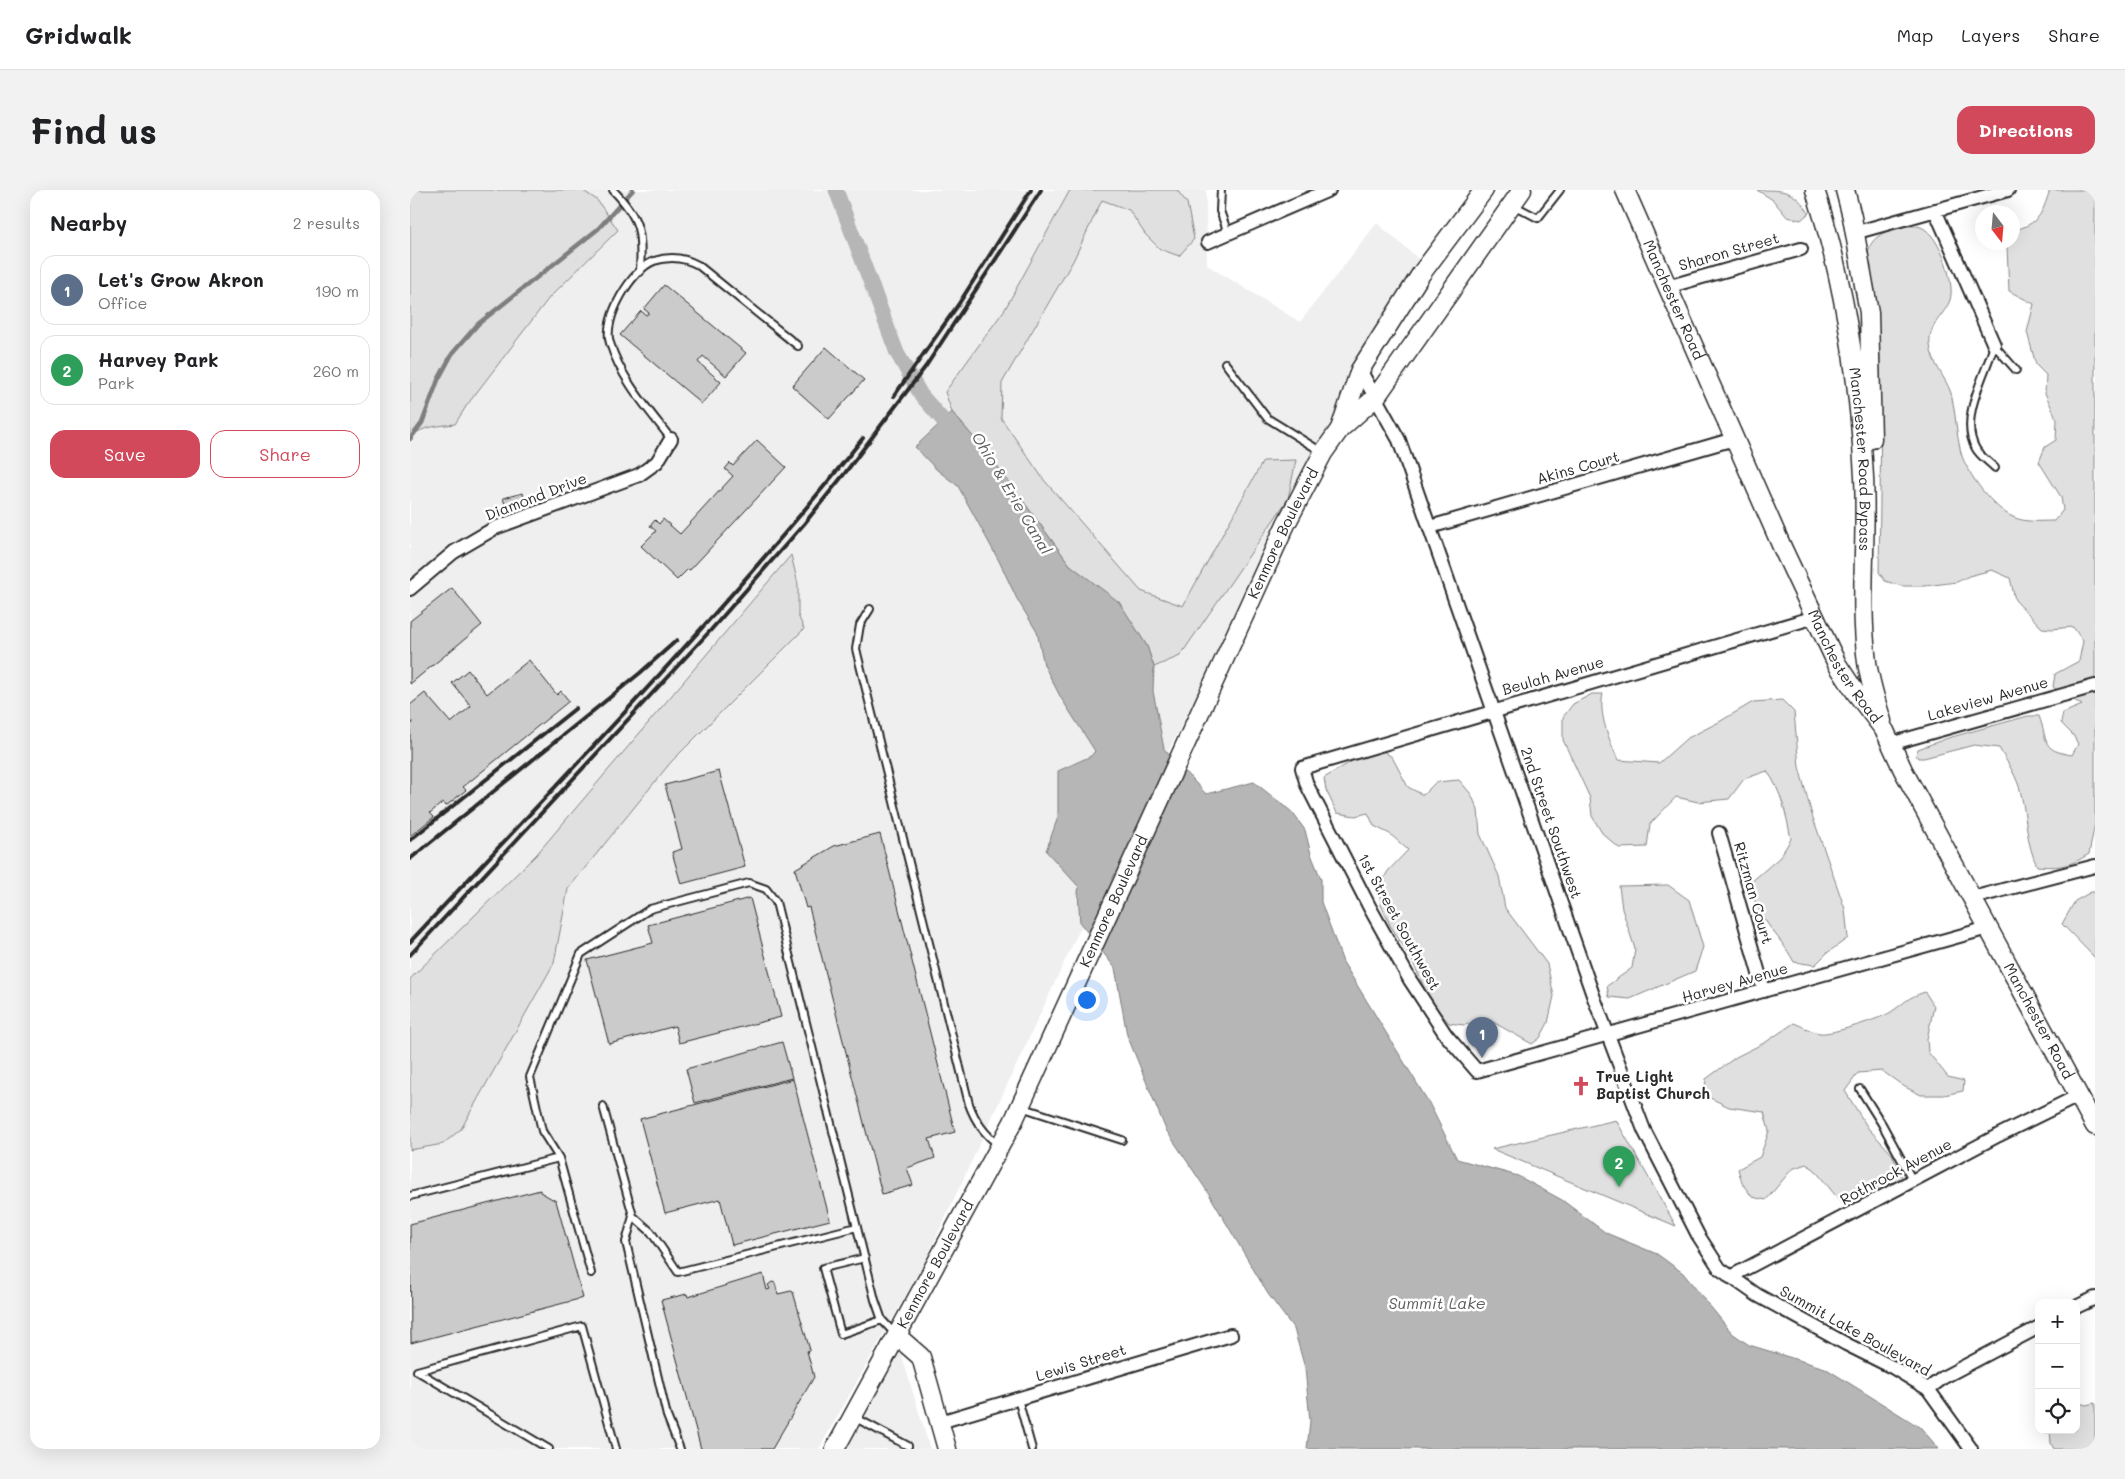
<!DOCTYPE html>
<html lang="en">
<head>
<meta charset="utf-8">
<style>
  :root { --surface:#fff; --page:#f2f2f2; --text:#202124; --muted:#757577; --line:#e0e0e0; --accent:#d1495b }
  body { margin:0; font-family:Mali,sans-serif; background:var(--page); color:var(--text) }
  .controls { position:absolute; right:15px; bottom:15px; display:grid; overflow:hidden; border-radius:10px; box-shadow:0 5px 20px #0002 }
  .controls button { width:45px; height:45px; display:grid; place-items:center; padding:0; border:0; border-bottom:1px solid var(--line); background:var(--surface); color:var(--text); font:25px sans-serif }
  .compass { position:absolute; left:1565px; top:15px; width:45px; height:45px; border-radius:50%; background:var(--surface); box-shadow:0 5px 20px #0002; rotate:164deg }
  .you { position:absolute; left:676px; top:809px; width:18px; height:18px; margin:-12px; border:4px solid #fff; border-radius:50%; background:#1a73e8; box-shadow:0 0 0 8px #1a73e833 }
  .badge { display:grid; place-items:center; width:32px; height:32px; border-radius:50%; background:var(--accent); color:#fff; font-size:16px; font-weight:700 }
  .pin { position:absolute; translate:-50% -41px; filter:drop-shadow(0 1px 2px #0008) }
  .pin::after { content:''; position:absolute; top:26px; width:18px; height:15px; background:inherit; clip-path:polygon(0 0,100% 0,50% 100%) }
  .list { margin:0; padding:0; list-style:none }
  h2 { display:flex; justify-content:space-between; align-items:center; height:65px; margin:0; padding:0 20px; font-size:21px }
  h2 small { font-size:16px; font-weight:400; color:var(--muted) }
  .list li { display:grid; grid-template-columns:32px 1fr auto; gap:15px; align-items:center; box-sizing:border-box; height:70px; margin:0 10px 10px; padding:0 10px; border:1px solid var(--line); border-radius:15px }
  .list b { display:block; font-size:19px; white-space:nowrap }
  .list p { margin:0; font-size:16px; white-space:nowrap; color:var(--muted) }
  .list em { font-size:16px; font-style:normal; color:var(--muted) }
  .actions { display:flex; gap:10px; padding:15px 20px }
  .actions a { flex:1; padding:11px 0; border:1px solid var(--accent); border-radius:15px; text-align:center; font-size:18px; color:var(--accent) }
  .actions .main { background:var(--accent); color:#fff }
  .icon { flex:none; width:28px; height:28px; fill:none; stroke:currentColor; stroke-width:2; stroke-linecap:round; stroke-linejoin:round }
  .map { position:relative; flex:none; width:1685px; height:1259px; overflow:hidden; border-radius:15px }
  header { display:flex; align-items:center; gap:30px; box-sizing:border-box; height:70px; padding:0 25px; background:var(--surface); border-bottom:1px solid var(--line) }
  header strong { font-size:24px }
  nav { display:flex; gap:28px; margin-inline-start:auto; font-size:18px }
  .intro { display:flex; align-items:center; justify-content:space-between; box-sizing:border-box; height:120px; padding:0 30px }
  h1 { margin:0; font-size:35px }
  .button { padding:12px 22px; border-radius:15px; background:var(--accent); color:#fff; font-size:18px; font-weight:700 }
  main { display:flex; gap:30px; padding:0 30px }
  aside { flex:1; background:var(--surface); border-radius:15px; box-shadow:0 5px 20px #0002 }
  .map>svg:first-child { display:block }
  .built { fill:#efefef }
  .green { fill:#e0e0e0; stroke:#868686 }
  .water { fill:#b6b6b6; stroke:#7e7e7e }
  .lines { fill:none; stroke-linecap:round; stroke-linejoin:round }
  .stream { stroke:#7e7e7e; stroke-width:4.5 }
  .canal { stroke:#b6b6b6; stroke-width:15 }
  .building { fill:#cbcbcb; stroke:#2b2b2b }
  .lane-casing { stroke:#2b2b2b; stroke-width:10 }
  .street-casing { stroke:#2b2b2b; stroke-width:16 }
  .secondary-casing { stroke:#2b2b2b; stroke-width:21 }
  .lane { stroke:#fff; stroke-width:6 }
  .street { stroke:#fff; stroke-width:12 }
  .secondary { stroke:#fff; stroke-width:18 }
  .rail { stroke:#2b2b2b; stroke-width:4 }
  .labels { text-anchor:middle; stroke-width:5; stroke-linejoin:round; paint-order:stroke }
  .street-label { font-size:15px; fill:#2b2b2b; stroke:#fff }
  .poi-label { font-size:15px; font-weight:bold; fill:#2b2b2b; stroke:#fff; text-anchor:start }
  .water-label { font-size:16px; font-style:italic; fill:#5c5c5c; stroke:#fff }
</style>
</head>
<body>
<header>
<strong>Gridwalk</strong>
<nav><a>Map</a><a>Layers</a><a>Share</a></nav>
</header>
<div class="intro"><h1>Find us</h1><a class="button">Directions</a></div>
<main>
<aside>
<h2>Nearby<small>2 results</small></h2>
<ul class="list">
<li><span class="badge" style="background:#5c6f8a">1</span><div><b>Let's Grow Akron</b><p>Office</p></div><em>190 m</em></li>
<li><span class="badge" style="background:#2e9e5b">2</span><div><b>Harvey Park</b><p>Park</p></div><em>260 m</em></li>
</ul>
<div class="actions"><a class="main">Save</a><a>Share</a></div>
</aside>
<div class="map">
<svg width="1685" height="1259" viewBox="0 0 1685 1259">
  <rect width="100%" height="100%" fill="#fff"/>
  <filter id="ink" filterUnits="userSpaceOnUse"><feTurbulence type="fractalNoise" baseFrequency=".02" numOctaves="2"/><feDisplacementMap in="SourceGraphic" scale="10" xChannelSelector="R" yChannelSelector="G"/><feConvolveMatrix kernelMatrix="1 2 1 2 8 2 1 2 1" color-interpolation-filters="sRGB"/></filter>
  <g filter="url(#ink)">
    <path class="built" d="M0,0H796L797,75L890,132L967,33L1011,71L702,670L515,1071L409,1259H0Z
      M489,1156L520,1259H433Z"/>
    <path class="green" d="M0,0H172L187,10L208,40L139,108L57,215L45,234C30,236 9,236 0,249Z
      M660,0H767L777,13L784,49L769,66L750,59L735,44L719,20L692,10L663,71L592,193L591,228L634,290L731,401L773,416L853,271L886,270L878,309L770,466L744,477L737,456L709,413L660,375L582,269L542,222L535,202L595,119Z
      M1347,0C1375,0 1384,0 1399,23L1391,30L1377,27L1363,10Z
      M1640,0H1685V633L1679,664C1660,676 1650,678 1627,676C1616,653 1617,629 1611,604C1608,588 1597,572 1589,558L1564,555L1514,568H1508L1506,565L1508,559L1538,548L1618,526H1629C1639,552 1630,560 1662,565L1668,554L1663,545L1651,533L1653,523L1672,515L1643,497L1645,484L1669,471L1673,451L1663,437L1642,439L1632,438L1605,410L1600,388L1582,380L1559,386L1547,392L1515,396H1492L1475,391L1469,382C1470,302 1472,222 1469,142C1468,128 1466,114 1465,100C1463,86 1454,70 1460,56C1467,41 1491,35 1507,36C1528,38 1546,93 1540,110C1535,125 1518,134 1520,155C1522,174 1535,186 1541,203C1546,223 1546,244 1551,263C1557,284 1584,319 1603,327C1615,333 1632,331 1644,331L1653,320L1651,307L1629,272L1635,257L1646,250L1647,230L1635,203L1636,185L1626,175L1617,142L1624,114L1599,101L1597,56V53L1602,52L1603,41C1630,32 1631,26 1640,0Z
      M381,365L388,394V425L394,439L261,572L158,699L144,773L51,939L33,954L0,960V789L126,665Z
      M1182,504H1193C1188,525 1200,551 1208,570L1249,573L1276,549L1309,532L1343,512L1372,510L1384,522L1389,577L1402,625L1435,719L1438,748L1417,763L1405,775L1384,772C1368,742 1346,729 1340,693L1370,667L1381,649C1376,624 1372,602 1357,581L1334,589L1319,609L1288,612L1266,607L1240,634L1237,657L1209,658L1192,643L1182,626L1180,608L1153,550V527L1163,514Z
      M973,561L982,567L998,597L1013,605L1026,592L1049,590L1061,604L1068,620L1070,644L1089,686L1095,718L1137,774L1144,806L1138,833L1130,848L1122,854L1081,831L1053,835L1039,833L1019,809L1002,770L980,735L971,715L969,697L978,681L998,660L980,644L964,636L958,623L945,626L927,623L916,600L914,588L942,571Z
      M1258,695L1279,710L1293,757L1285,781L1220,809L1199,807L1197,796L1222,778L1225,759L1212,719L1209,696Z
      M1681,702H1685V768L1652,734L1665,711Z
      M1515,802L1524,816L1517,849L1518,862L1538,887L1554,891L1553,901L1534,905H1511L1495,897L1472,881L1448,883L1435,901L1458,938L1482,964L1492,987L1457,1009L1434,1016L1404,979L1396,974L1382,979L1356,1010L1342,1007L1332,993L1328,979L1350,967L1359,941L1354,922L1319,917L1294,905L1296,889L1326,867L1356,852L1384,833C1392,836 1402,842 1410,843C1421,845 1472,828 1481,822C1496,812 1496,808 1515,802Z
      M1206,930L1266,1036L1082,959Z
      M1666,1212L1676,1215L1685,1213V1259H1644L1641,1253L1640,1240H1666Z"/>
    <path class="water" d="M542,222L582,269L660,375L709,412L722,432L737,456L744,477L743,501L754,559L796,604L844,592L882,622L895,640L901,664L911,689V712L933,772L1019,913L1047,969L1108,986L1152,1010L1196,1043L1247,1064L1273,1083L1322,1143L1339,1155L1415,1178L1511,1238L1529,1259H897L900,1231L895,1178L884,1139L858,1104L799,1004L756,940L717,845L705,778L670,733L668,702L669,697L636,661L648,627V581L681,566L685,561L651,508L634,475L627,442L607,409L589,371L548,296L527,280L505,257Z"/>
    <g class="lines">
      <path class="stream" d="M0,249L12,233L28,190L42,164L68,134L188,39L223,0"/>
      <path class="canal" d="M426,0L487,163L511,205L546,245"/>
    </g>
    <path class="building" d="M254,95L336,163L316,186L293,166L288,172L311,192L292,214L210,145L231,121L236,125L239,123L234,119Z
      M416,157L454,190L419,229L382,196Z
      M347,250L376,277L280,380L278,379L267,390L231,356L246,341L240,336L245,330L249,334L253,329L270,344L323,286L315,279L320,273L323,276Z
      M113,303L117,319L98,324L93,308Z
      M42,398L72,435L0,494V431Z
      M119,470L147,505L151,501L159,511L53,597L56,600L36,616L33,612L20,623L24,627L0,646V535L3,533L0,529V515L15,503L41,533L61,516L42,493L58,480L77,504Z
      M309,581L335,677L271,694L262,662L272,659L255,595Z
      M470,644L545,942L519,949L525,968L497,978L503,995L472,1004L399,717L396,718L385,679L424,656Z
      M340,708L371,827L269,853L265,836L199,854L177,770L243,753L238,735Z
      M372,852L382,888L285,913L276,879Z
      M383,889L420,1030L322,1055L310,1009L255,1023L230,929Z
      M130,1000V1002L146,1011L173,1108L1,1153L0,1034Z
      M353,1084L357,1100L360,1099L358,1095L362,1092L365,1093L368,1104L381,1101L383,1102L400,1160L397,1161L404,1187L362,1259H291L251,1110L277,1104L278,1107Z"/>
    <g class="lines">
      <defs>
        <path id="lane" d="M203,0C231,29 232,43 230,82
          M811,0L810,21L818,43
          M1103,15L1128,28L1150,0
          M1584,155C1576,184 1548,229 1566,259C1570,266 1579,272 1585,278
          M1584,155L1606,180
          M815,173L857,228L912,262
          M261,249C238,219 211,189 200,153C192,129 222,79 244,71C259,66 274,67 288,75L388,156
          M460,419L450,435L446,459L559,914C565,931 574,944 589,955
          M1450,899L1472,934L1503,991
          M193,916L223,1026L216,1052L257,1226L270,1259
          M611,917L712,950
          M0,1006L149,968
          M223,1026L241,1042L268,1082L447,1037
          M455,1068L413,1078L431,1144L472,1130
          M181,1083L149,968L132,941L120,887L171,764L240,719L339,693L356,699L366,712L465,1110L472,1130L486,1145
          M608,1209L622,1259
          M444,1227L498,1256
          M139,1259L7,1181L172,1136L206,1259"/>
        <path id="street" d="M1525,20L1584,155
          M1444,43L1598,0
          M798,52L919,0
          M1257,97L1391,59
          M950,180L989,250L1184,808L1234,940L1288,1045L1310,1079L1347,1105L1436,1154L1482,1177L1518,1199L1561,1259
          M1020,337L1324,249
          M0,399L44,362L85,338L229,285L247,272L261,249
          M1405,427L892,578L897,595L960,718L1000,790L1036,845L1067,881L1578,738
          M1480,554L1685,496
          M1309,643L1354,801
          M1562,708L1685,676
          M1320,1087L1589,945L1668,906
          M1666,1117L1685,1108
          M1518,1199L1534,1187L1629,1137
          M530,1232L821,1145"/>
        <g id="secondary">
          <path id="s1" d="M1215,0L1372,357L1427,474L1446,503L1475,541L1493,580L1685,936"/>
          <path id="s2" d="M1405,0C1435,93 1449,190 1454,287C1457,349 1449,411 1457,472C1460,492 1466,512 1472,531"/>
          <path d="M1435,0L1442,27L1459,123L1462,249"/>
          <path d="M930,239L950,180L1011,84L1074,0"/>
          <path d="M487,1146L511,1167L537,1259"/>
          <path id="s3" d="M425,1259L603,932L876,334L913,263L930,239L966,207L1112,0"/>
        </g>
      </defs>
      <use href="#lane" class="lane-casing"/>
      <use href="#street" class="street-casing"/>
      <use href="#secondary" class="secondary-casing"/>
      <use href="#lane" class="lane"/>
      <use href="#street" class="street"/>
      <use href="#secondary" class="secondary"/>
      <path class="rail" d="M484,206L548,115L621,0
        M0,650L166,518
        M0,669L230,483L267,450
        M0,752C153,587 313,425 453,248
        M0,765L300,441L394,334L435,283L516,176L631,0"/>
    </g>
  </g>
  <defs>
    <symbol id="church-bare" viewBox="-9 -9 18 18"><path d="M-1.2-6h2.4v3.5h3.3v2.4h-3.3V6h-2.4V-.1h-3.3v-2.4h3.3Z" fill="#d1495b" stroke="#fff" stroke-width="2.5" paint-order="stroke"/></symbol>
  </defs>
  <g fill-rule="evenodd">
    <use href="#church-bare" x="1157" y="882" width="28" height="28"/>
  </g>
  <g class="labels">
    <g class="street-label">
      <text transform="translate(1319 62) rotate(-16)" y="5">Sharon Street</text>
      <text dy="5" stroke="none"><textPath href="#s1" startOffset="120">Manchester Road</textPath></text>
      <text dy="5" stroke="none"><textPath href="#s2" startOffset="274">Manchester Road Bypass</textPath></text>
      <text transform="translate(1168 278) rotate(-16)" y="5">Akins Court</text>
      <text transform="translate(126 307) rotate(-21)" y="5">Diamond Drive</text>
      <text dy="5" stroke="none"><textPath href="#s3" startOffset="1020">Kenmore Boulevard</textPath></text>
      <text dy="5" stroke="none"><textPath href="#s1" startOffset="525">Manchester Road</textPath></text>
      <text transform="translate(1143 486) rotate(-16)" y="5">Beulah Avenue</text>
      <text transform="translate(1578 509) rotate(-16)" y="5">Lakeview Avenue</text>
      <text transform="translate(1141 633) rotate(71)" y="5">2nd Street Southwest</text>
      <text transform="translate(1343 703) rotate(74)" y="5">Ritzman Court</text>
      <text dy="5" stroke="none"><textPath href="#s3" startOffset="615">Kenmore Boulevard</textPath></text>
      <text transform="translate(989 732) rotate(61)" y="5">1st Street Southwest</text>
      <text transform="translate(1325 793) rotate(-16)" y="5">Harvey Avenue</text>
      <text dy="5" stroke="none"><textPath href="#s1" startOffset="930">Manchester Road</textPath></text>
      <text transform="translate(1486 982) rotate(-28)" y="5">Rothrock Avenue</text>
      <text dy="5" stroke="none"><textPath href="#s3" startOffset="210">Kenmore Boulevard</textPath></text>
      <text transform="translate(1445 1141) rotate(29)" y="5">Summit Lake Boulevard</text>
      <text transform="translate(671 1173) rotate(-17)" y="5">Lewis Street</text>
    </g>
    <g class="poi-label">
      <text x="1186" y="892">True Light<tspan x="1186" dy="17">Baptist Church</tspan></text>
    </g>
    <g class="water-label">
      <text transform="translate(602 303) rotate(59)" y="6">Ohio &amp; Erie Canal</text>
      <text x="1027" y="1119">Summit Lake</text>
    </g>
  </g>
</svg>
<div class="controls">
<button>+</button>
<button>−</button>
<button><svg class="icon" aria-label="locate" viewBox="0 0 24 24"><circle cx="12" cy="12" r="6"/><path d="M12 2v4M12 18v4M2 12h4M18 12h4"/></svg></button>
</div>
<svg class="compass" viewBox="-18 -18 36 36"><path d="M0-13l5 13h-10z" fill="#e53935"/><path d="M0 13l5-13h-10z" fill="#757577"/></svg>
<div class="you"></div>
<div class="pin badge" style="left:1072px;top:868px;background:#5c6f8a">1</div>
<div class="pin badge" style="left:1209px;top:997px;background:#2e9e5b">2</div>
</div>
</main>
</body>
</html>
